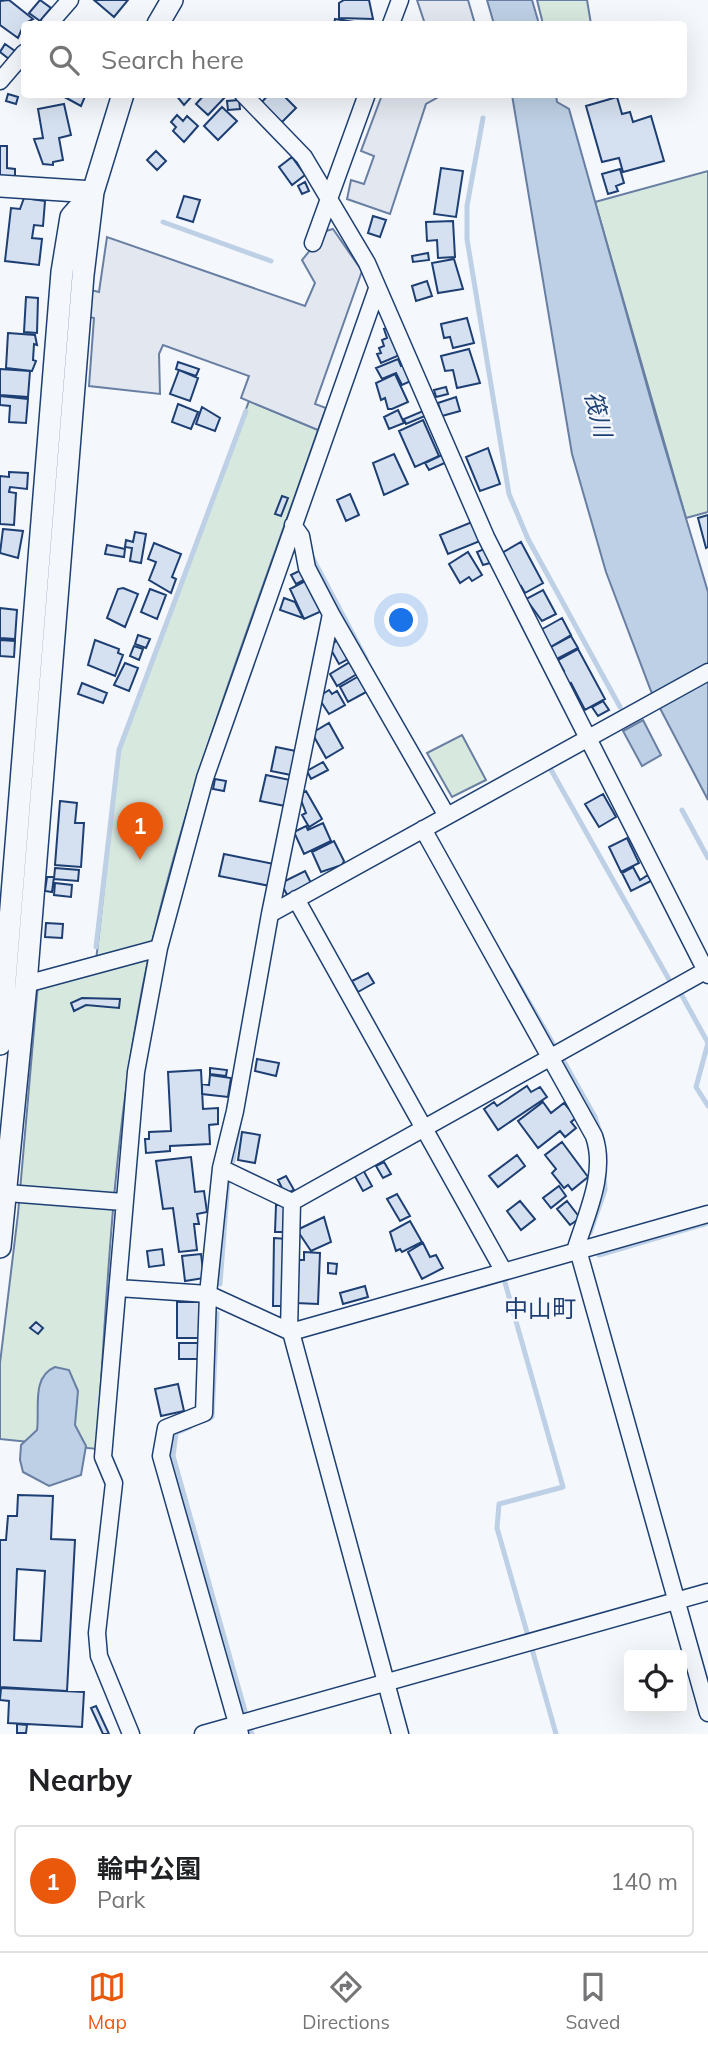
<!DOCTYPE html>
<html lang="en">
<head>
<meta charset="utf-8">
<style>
  :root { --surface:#fff; --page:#f2f2f2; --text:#202124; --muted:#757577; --line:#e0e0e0; --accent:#ea580c }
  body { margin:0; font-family:Mulish,"Noto Sans JP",sans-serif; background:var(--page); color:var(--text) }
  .controls { position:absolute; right:21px; bottom:21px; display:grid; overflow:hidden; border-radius:7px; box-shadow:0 7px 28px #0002 }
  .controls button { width:63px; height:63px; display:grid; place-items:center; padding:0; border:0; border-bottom:2px solid var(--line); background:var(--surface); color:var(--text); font:35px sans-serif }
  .you { position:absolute; left:402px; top:621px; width:24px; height:24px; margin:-18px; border:5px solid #fff; border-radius:50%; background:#1a73e8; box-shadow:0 0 0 10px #1a73e833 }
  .badge { display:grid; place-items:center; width:46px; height:46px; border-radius:50%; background:var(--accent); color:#fff; font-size:23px; font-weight:700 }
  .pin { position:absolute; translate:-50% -58px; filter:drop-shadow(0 2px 4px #0008) }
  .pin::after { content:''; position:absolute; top:37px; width:24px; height:21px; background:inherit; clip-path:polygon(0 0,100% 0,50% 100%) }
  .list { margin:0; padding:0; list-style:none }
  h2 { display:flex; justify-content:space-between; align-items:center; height:91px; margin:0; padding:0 28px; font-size:30px }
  h2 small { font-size:23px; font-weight:400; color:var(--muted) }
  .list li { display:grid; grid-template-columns:46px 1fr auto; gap:21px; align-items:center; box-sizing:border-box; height:112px; margin:0 14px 14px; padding:0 14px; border:2px solid var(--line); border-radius:7px }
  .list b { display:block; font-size:26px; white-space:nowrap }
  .list p { margin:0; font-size:23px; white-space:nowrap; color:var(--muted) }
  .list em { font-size:23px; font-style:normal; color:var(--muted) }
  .icon { flex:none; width:38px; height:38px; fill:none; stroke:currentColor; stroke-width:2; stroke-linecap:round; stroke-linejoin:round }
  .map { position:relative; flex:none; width:708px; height:1734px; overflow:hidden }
  .search { position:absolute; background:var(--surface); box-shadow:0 7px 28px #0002; left:21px; right:21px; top:21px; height:77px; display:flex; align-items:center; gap:18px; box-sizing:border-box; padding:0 24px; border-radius:7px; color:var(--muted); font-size:26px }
  .sheet { height:217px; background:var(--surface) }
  nav { display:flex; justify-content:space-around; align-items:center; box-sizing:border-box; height:98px; border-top:2px solid var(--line); background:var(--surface); font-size:19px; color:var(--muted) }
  nav a { display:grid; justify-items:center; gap:4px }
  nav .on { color:var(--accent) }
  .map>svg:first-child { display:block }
  .green { fill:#d7e8df; stroke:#687fa3; stroke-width:2 }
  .parking { fill:#e3e8f0; stroke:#687fa3; stroke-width:2 }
  .water { fill:#bed0e5; stroke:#687fa3; stroke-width:2 }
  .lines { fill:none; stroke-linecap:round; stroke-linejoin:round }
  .stream { stroke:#bed0e5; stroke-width:5 }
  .building { fill:#d5e0f0; stroke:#1d3f73; stroke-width:2; fill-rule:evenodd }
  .street-casing { stroke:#1d3f73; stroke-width:19 }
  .secondary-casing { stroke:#1d3f73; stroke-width:24 }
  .street { stroke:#f4f7fb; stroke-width:16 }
  .secondary { stroke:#f4f7fb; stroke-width:21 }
  .labels { text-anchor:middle; stroke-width:5; stroke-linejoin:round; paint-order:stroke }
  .water-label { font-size:23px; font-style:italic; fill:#1d3f73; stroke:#f4f7fb }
  .quarter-label { font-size:24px; fill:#1d3f73; stroke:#f4f7fb }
</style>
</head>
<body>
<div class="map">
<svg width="708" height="1734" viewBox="0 0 708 1734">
  <rect width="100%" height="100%" fill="#f4f7fb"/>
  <path class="green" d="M537,0H587L591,24H543Z
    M708,171V512L686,518L595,202Z
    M249,401L318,430C258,604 188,779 148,960C114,1120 107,1286 97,1449L0,1439V1363L18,1214L39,972L96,961L119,750Z
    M462,735L486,780L452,797L427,753Z"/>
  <path class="parking" d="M417,0H468L475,24H425Z
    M382,95H442L426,104L390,214L347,199L351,180L364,184L374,156L361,151Z
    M333,229L362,271L315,404L326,408L318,430L241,398L249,376L163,345L159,354L160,394L89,386L94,318L88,317L91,290L99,292L107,237L305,306L315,283L302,260L326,231Z"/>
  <path class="water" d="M487,0H532L539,24H494Z
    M512,95H556L557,102L569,109L656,418L708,592V800L651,691L606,572L572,454Z
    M643,720L661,755L642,766L623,731Z
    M55,1367L69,1370L78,1391L75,1425L86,1446L81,1475L49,1486L23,1472L20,1460L21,1445L37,1430C40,1409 31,1377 55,1367Z"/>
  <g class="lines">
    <path class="stream" d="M483,118L467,206V239L509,494L528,539L620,707
      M163,222L271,261
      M310,553L366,659
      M550,768L671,983
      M682,810L708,858
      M96,947L119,750L246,411
      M511,971L555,1047
      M680,992L708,1043L696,1087L708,1106
      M563,1060L595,1117L603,1141
      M233,1161L239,1124
      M590,1233L605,1190L604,1172
      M599,1255L708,1223
      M509,1277L504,1279L563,1487L499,1504L497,1528L528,1636
      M220,1284L228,1180
      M205,1420L212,1417L217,1313
      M190,1427L176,1433L173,1456L245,1711
      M532,1649L556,1734
      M251,1731L252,1734"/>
  </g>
  <path class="building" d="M9,0L33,19L24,24L18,38L0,25V1Z
    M40,0L51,8L40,21L29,13Z
    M94,0H128L114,17Z
    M344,0H369L373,19L339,18V3Z
    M335,19L367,24H334Z
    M5,44L15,51L9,59L0,52Z
    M8,94L18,97L16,104L6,101Z
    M59,94H86L81,106Z
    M175,94H194L184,105Z
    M205,94H228L208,115L196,104Z
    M269,94H282L296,108L281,123L261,103Z
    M617,97L622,114L630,112L633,122L651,116L664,161L623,172L619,158L602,162L586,106Z
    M239,100L240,109L228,110L227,101Z
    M64,104L71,135L59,138L63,160L53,162V165L43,164L34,139L43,138L38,109Z
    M222,107L237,121L218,140L204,126Z
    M177,115L183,121L187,116L198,126L184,142L173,131L176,127L171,122Z
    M0,146H7V168L15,169V180H0Z
    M156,151L166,161L157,170L147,160Z
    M292,157L305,175L292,185L279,167Z
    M441,168L463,171L456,217L434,214Z
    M620,169L624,183L616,186L618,191L608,194L602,174Z
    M305,182L309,191L302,194L298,186Z
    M184,196L200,200L193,222L177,217Z
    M24,198L45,201L43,226L34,225L32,238L42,239L39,265L5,261L11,208L20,209Z
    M373,216L386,220L380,237L368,233Z
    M453,221L455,257L438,258L437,240L427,241L426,222Z
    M428,253L429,260L413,262L412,256Z
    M454,259L463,289L438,293L432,263Z
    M427,281L432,296L416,301L412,286Z
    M26,297L38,298L37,333L24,332Z
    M467,318L474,343L453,348L450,337L444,338L441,324Z
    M390,327L402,354L381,363L377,354L381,353L379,348L384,346L382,340L387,338L384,329Z
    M8,333L35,335L37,345L34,344L33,360L36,361L32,371L6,368Z
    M469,349L480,383L457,388L453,370L445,371L441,356Z
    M398,359L401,366L406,364L413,380L402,385L396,373L382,379L376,368Z
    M178,362L199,369L196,376L176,369Z
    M0,369L30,371L28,397L0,395Z
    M179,370L198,378L190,401L170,394Z
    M395,374L408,402L392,409H388L385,398L381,400L376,383Z
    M446,387L448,394L436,397L434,390Z
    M0,396L28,399L26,423L9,422L10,406L0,405Z
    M456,397L460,411L442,416L438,403Z
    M178,404L198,412L191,429L172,422Z
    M202,407L220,418L215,431L196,424Z
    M398,410L404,423L389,429L384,417Z
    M423,411L425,416L406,424L404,419Z
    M423,420L439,456L415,467L399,431Z
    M488,448L500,484L480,491L466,457Z
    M394,454L408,484L384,495L373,463Z
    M444,454L447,462L429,470L425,463Z
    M9,472L28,473L27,489L10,487L9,492L16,493L14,525L0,524V476L9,477Z
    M350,494L359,515L346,521L337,500Z
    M282,496L288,498L281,516L275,514Z
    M708,515V547L706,548L698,518Z
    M472,522L480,541L448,554L440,535Z
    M3,529L23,531L18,558L0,553Z
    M135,532L146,534L141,563L130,561L132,548L125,547L126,540L133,542Z
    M521,542L543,583L525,593L521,586L518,588L500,554Z
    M154,543L181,554L172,577L176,579L171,593L149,580L156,562L148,559Z
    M107,545L125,549L124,557L105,554Z
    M484,549L490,563L483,565L477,552Z
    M468,552L482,575L472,581L469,577L460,583L449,564Z
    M303,569L308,578L296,584L291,575Z
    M309,579L324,610L304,619L290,589Z
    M123,588L138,594L125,627L107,618L118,589Z
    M150,589L166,595L157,619L141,612Z
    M543,590L556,614L542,621L526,599Z
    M284,598L295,602L303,618L280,610Z
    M0,608L17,610L15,639L0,638Z
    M562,618L571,635L547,649L537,632Z
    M138,635L150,639L146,648L135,644Z
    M571,636L578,648L553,661L547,649Z
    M0,640L15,641L14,657L0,656Z
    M95,640L119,649L118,653L123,655L115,676L88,665Z
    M338,640L348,659L339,664L329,646Z
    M134,646L143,649L139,660L130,656Z
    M578,649L605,699L585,710L571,683L565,687L558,674L564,671L558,660Z
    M350,662L357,674L337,686L330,674Z
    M125,663L138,668L129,691L114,685Z
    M359,676L368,691L348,702L340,687Z
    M82,683L107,693L103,703L78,694Z
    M329,690L332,694L337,691L345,705L329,714L318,697Z
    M603,701L609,710L598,716L592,707Z
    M329,723L343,748L326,758L312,733Z
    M276,747L296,751L291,775L271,771Z
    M323,762L328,770L311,779L307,771Z
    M266,775L290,780L285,806L260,801Z
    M215,779L226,781L224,791L213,789Z
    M306,791L322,819L309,827L302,815L306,813L299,795Z
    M603,794L616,817L599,827L585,804Z
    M60,801L77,803L75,823H84L81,867L55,865Z
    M323,823L331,841L304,854L294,832L306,826L308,830Z
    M627,838L639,863L621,872L609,847Z
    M334,841L344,861L342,865L321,872L312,852Z
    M224,854L274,864L270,886L219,876Z
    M633,867L640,880L648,875L651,881L631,891L622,873Z
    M55,868L79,870L78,881L54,879Z
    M305,871L311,883L287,895L281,883Z
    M47,877H54L52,892L45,891Z
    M55,883L72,885L71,897L54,895Z
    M46,923L63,924L62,938L45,937Z
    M368,973L374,983L358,992L352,981Z
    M82,998L120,999L119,1008L86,1005L74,1011L71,1003Z
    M257,1059L279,1063L276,1076L255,1071Z
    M210,1068L227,1070L226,1076L210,1074Z
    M201,1070L203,1109L218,1108V1124L209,1125L210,1144L170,1146V1151L146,1153L145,1139H149V1132L171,1131L168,1072Z
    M210,1075L231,1078L228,1097L202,1094V1084L209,1085Z
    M527,1086L531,1092L540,1087L547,1097L498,1130L484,1109L494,1102L497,1106Z
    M543,1102L551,1113L564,1103L576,1118L571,1122L576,1128L565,1137L560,1131L538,1148L518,1121Z
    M242,1132L260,1135L255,1163L238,1160Z
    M562,1142L588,1177L572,1190L568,1185L564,1188L552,1173L556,1169L545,1155Z
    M517,1155L525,1166L498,1187L489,1176Z
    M191,1157L195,1192L204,1191L207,1212L197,1214L199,1224H194L197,1250L179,1252L173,1208L163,1209L156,1161Z
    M384,1162L391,1174L383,1178L376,1166Z
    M362,1168L372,1186L363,1191L353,1173Z
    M286,1176L294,1190L285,1194L278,1180Z
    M559,1186L566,1196L551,1208L543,1198Z
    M397,1194L410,1216L400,1221L387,1199Z
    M520,1201L535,1219L521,1230L507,1211Z
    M567,1201L580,1218L570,1225L557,1209Z
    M276,1205H287L286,1232H275Z
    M324,1217L331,1242L311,1251L297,1230Z
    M410,1221L422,1242L402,1252L400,1249L396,1251L390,1232Z
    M274,1238L287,1239L285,1306H273Z
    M423,1243L430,1257L436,1255L443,1268L422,1279L408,1252Z
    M162,1249L164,1265L149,1267L147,1251Z
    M304,1252L320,1253L318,1304L296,1303L299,1260H304Z
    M201,1254L204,1278L185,1281L182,1256Z
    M328,1263L337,1264L336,1274L328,1273Z
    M365,1286L368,1297L343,1304L340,1293Z
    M177,1302H200V1338H177Z
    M36,1322L43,1328L38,1334L30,1328Z
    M179,1343H199V1359H179Z
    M178,1384L184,1411L161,1416L155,1389Z
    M18,1495L53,1496L51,1539L75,1540L67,1691L0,1687V1540H6L8,1516H17ZM17,1569L45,1571L41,1641L14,1640Z
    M1,1688L84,1692L82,1727L8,1723L9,1701L0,1700Z
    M96,1706L109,1734H103L91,1708Z
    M17,1724L27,1725L26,1733H17Z"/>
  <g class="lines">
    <defs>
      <path id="street" d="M49,24L70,0
        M391,24L400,0
        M0,81L24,53
        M243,94L304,157L367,263L486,537L708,975
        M313,243L367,94
        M331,614L447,816
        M423,829L594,1136C607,1173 586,1215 575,1251
        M296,899L503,1270
        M270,914L708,672
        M26,984L159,948
        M221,1168L292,1202
        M7,1193L123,1202
        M292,1202L705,971
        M578,1250L708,1713
        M118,1288L208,1294L291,1332L708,1214
        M289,1331L292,1202
        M291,1332L400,1734
        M131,1734L99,1656L97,1633L114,1483L103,1457L136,1072L159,948L205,778L377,289
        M203,1734L708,1592
        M240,1734L161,1456L166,1428L204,1413L208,1294L221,1168L235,1111L270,914L331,614L307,568L301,536L293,525"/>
      <path id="secondary" d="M158,24L172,0
        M0,186L93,192
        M0,1044L62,272L71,217L93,192
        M0,1247L26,984L83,275L93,192L123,94"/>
    </defs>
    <use href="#street" class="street-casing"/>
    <use href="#secondary" class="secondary-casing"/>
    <use href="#street" class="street"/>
    <use href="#secondary" class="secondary"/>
  </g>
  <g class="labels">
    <g class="water-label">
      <text transform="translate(598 414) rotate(76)" y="8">筏川</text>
    </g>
    <g class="quarter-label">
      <text x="540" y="1317">中山町</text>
    </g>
  </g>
</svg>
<div class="controls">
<button><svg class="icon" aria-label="locate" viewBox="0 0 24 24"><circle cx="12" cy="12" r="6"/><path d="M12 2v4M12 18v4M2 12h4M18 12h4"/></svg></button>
</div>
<div class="you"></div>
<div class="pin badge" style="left:140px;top:860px">1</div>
<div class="search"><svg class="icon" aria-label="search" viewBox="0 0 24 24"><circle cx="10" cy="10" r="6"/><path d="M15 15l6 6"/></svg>Search here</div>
</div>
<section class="sheet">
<h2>Nearby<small></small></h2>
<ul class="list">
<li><span class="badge">1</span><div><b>輪中公園</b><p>Park</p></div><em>140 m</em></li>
</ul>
</section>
<nav>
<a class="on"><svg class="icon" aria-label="map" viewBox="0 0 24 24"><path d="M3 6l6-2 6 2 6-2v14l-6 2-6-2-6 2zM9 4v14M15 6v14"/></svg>Map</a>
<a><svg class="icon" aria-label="directions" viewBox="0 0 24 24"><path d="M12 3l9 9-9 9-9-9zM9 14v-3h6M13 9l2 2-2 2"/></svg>Directions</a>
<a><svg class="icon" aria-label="saved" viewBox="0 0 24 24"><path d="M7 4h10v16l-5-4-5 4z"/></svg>Saved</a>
</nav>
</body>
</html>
